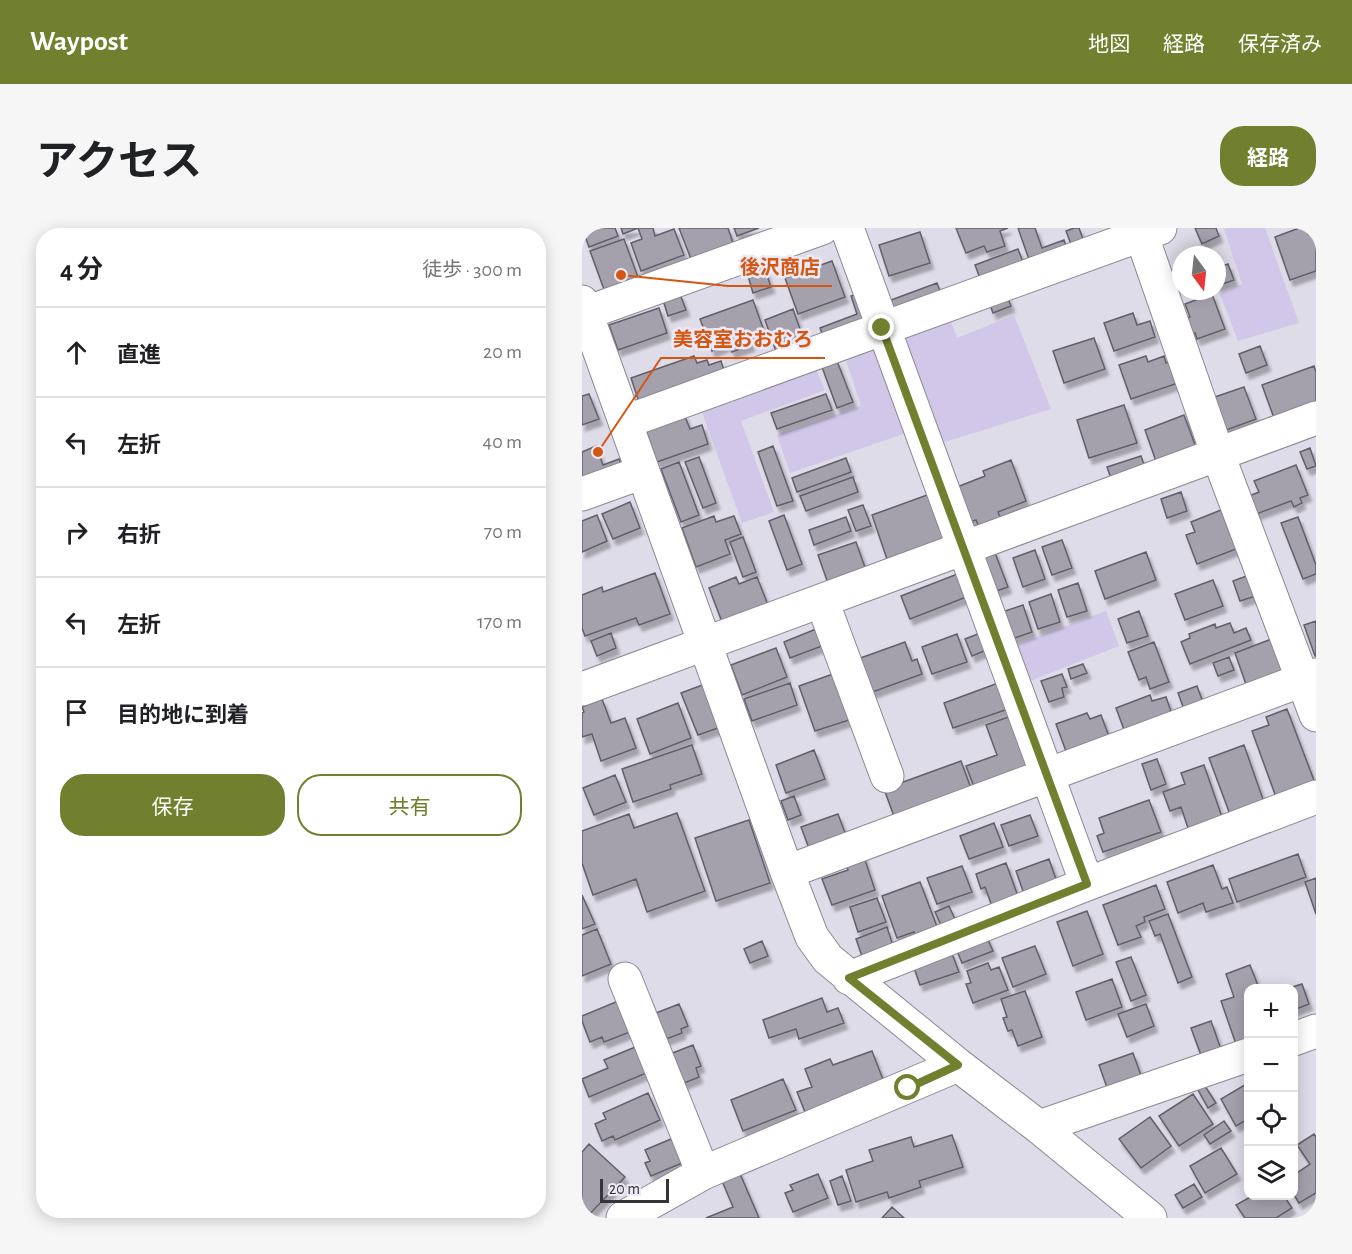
<!DOCTYPE html>
<html lang="ja">
<head>
<meta charset="utf-8">
<style>
  :root { --surface:#fff; --page:#f6f6f6; --text:#202124; --muted:#757577; --line:#e0e0e0; --accent:#70802e }
  body { margin:0; font-family:"Alegreya Sans","Noto Sans JP",sans-serif; background:var(--page); color:var(--text) }
  .controls { position:absolute; right:18px; bottom:18px; display:grid; overflow:hidden; border-radius:12px; box-shadow:0 3px 15px #0003 }
  .controls button { width:54px; height:54px; display:grid; place-items:center; padding:0; border:0; border-bottom:2px solid var(--line); background:var(--surface); color:var(--text); font:30px sans-serif }
  .compass { position:absolute; left:590px; top:18px; width:54px; height:54px; border-radius:50%; background:var(--surface); box-shadow:0 3px 15px #0003; rotate:165deg }
  .scale { position:absolute; left:18px; bottom:15px; width:69px; box-sizing:border-box; padding-left:6px; border:3px solid #353439; border-top:0; font-size:16px; line-height:21px; white-space:nowrap; color:#353439; -webkit-text-stroke:4px #ede9f6; paint-order:stroke }
  .stop { position:absolute; width:18px; height:18px; margin:-14px; border:4px solid #70802e; border-radius:50%; background:#fff }
  .stop.end { background:#70802e; border-color:#fff; box-shadow:0 2px 6px #0008 }
  .list { margin:0; padding:0; list-style:none }
  h2 { display:flex; justify-content:space-between; align-items:center; height:78px; margin:0; padding:0 24px; font-size:26px }
  h2 small { font-size:20px; font-weight:400; color:var(--muted) }
  .list li { display:grid; grid-template-columns:39px 1fr auto; gap:18px; align-items:center; box-sizing:border-box; height:90px; padding:0 24px; border-top:2px solid var(--line) }
  .list b { display:block; font-size:22px; white-space:nowrap }
  .list em { font-size:20px; font-style:normal; color:var(--muted) }
  .actions { display:flex; gap:12px; padding:18px 24px }
  .actions a { flex:1; padding:14px 0; border:2px solid var(--accent); border-radius:24px; text-align:center; font-size:21px; color:var(--accent) }
  .actions .main { background:var(--accent); color:#fff }
  .icon { flex:none; width:33px; height:33px; fill:none; stroke:currentColor; stroke-width:2; stroke-linecap:round; stroke-linejoin:round }
  .map { position:relative; flex:none; width:734px; height:990px; overflow:hidden; border-radius:24px }
  header { display:flex; align-items:center; gap:36px; box-sizing:border-box; height:84px; padding:0 30px; background:var(--accent); color:#fff }
  header strong { font-size:28px }
  nav { display:flex; gap:33px; margin-inline-start:auto; font-size:21px }
  .intro { display:flex; align-items:center; justify-content:space-between; box-sizing:border-box; height:144px; padding:0 36px }
  h1 { margin:0; font-size:42px }
  .button { padding:15px 27px; border-radius:24px; background:var(--accent); color:#fff; font-size:21px; font-weight:700 }
  main { display:flex; gap:36px; padding:0 36px }
  aside { flex:1; background:var(--surface); border-radius:24px; box-shadow:0 3px 15px #0003 }
  .map>svg:first-child { display:block }
  .green { fill:#d1c7e8 }
  .building { fill:#a4a1ad; stroke:#635f6a; stroke-width:1.5; filter:url(#shadow) }
  .lines { fill:none; stroke-linecap:round; stroke-linejoin:round }
  .minor-casing { stroke:#8b8894; stroke-width:35 }
  .minor { stroke:#fff; stroke-width:33 }
  .route { stroke:#70802e; stroke-width:8 }
  .leader { fill:none; stroke:#d65510; stroke-width:2 }
  .callout-dot { fill:#d65510; stroke:#ede9f6; stroke-width:2 }
  .callout-label { font-size:20px; text-anchor:middle; font-weight:bold; fill:#d65510; stroke:#ede9f6; stroke-width:5; stroke-linejoin:round; paint-order:stroke }
</style>
</head>
<body>
<header>
<strong>Waypost</strong>
<nav><a>地図</a><a>経路</a><a>保存済み</a></nav>
</header>
<div class="intro"><h1>アクセス</h1><a class="button">経路</a></div>
<main>
<aside>
<h2>4 分<small>徒歩 · 300 m</small></h2>
<ul class="list">
<li><svg class="icon" aria-label="ahead" viewBox="0 0 24 24"><path d="M12 20V5M6 11l6-6 6 6"/></svg><div><b>直進</b></div><em>20 m</em></li>
<li><svg class="icon" aria-label="left" viewBox="0 0 24 24"><path d="M17 20v-9H6M10 6l-5 5 5 5"/></svg><div><b>左折</b></div><em>40 m</em></li>
<li><svg class="icon" aria-label="right" viewBox="0 0 24 24"><path d="M7 20v-9h11M14 6l5 5-5 5"/></svg><div><b>右折</b></div><em>70 m</em></li>
<li><svg class="icon" aria-label="left" viewBox="0 0 24 24"><path d="M17 20v-9H6M10 6l-5 5 5 5"/></svg><div><b>左折</b></div><em>170 m</em></li>
<li><svg class="icon" aria-label="arrive" viewBox="0 0 24 24"><path d="M6 21V4h12l-3 4 3 4H6"/></svg><div><b>目的地に到着</b></div></li>
</ul>
<div class="actions"><a class="main">保存</a><a>共有</a></div>
</aside>
<div class="map">
<svg width="734" height="990" viewBox="0 0 734 990">
  <defs>
    <filter id="shadow"><feDropShadow dx="3.5" dy="6" stdDeviation="1.5" flood-color="#0004"/></filter>
  </defs>
  <rect width="100%" height="100%" fill="#dfdce9"/>
  <path class="green" d="M646,0H683L717,95L656,113L638,66L660,56L642,1Z
    M366,85L375,110L432,87L469,181L353,217L311,106Z
    M297,114L327,204L208,245L195,207L279,178L262,126Z
    M230,132L243,162L159,193L192,284L160,295L117,176Z
    M524,383L537,418L443,455L429,419Z"/>
  <path class="building" d="M0,0H33L36,8L7,19Z
    M39,0H71L73,8L92,1L102,27L59,43L49,15L60,11L56,0L41,6Z
    M97,0H146L151,15L109,31Z
    M152,0H177L155,8Z
    M374,0H426L418,3L423,18L405,24L402,18L384,25Z
    M436,0H453L460,20L482,12L487,26L450,40Z
    M492,0H497L504,19L492,24L484,3Z
    M613,0H634L637,8L620,16Z
    M717,0H723L726,6L734,3V43L708,52L693,9Z
    M338,4L348,35L307,48L297,17Z
    M42,11L57,52L23,64L8,23Z
    M436,21L444,42L401,58L393,37Z
    M250,33L263,69L216,86L203,50Z
    M181,36L189,59L171,65L164,41Z
    M646,36L652,52L635,58V40Z
    M598,39L599,57L586,62L580,45Z
    M355,55L361,71L307,91L301,75Z
    M279,65L291,96L243,114L238,100L275,86L269,68Z
    M98,66L104,82L86,88L81,72Z
    M630,66L643,101L615,111L613,105L607,107L601,91L608,89L603,76Z
    M425,68L429,78L411,85L407,74Z
    M171,72L182,103L166,109L169,117L150,124L147,116L130,123L118,91Z
    M77,80L85,105L36,122L27,97Z
    M211,81L224,118L196,129L183,92Z
    M551,85L555,97L568,93L573,109L532,123L522,95Z
    M512,110L523,141L482,155L471,123Z
    M678,118L685,137L664,145L657,126Z
    M112,128L115,135L125,132L127,137L139,133L145,153L58,177L49,150Z
    M564,128L566,134L582,128L584,135L592,132L599,154L549,171L537,137Z
    M255,133L271,174L255,180L240,139Z
    M732,138L734,144V175L692,190L680,157Z
    M662,159L674,191L639,204L627,171Z
    M7,166L17,191L0,197V168Z
    M244,166L250,182L195,201L189,185Z
    M542,177L555,215L507,230L495,192Z
    M102,186L108,201L120,197L126,216L75,234L63,200Z
    M602,187L615,222L575,236L563,202Z
    M14,218L21,237L37,231L42,243L0,260V224Z
    M191,218L211,273L195,278L176,224Z
    M728,220L734,238L725,241L718,224Z
    M559,228L564,242L530,253L525,239Z
    M117,229L134,275L121,280L103,234Z
    M264,230L269,244L215,264L210,250Z
    M429,232L444,273L416,284L421,296L399,304L394,292L388,294L375,259L403,248L401,243Z
    M97,234L117,287L99,294L79,241Z
    M714,237L726,267L718,270L720,275L712,279L709,273L669,288L662,270L677,264L672,253Z
    M271,249L276,264L224,283L218,268Z
    M599,264L605,283L585,290L579,271Z
    M348,266L365,313L306,334L290,287Z
    M48,274L58,300L31,311L20,286Z
    M281,277L289,298L274,303L266,282Z
    M639,282L654,321L615,336L604,307L613,304L609,294Z
    M15,287L25,313L0,324V293Z
    M202,287L220,336L205,342L187,293Z
    M132,288L134,294L152,288L159,306L143,312L148,326L114,339L100,300Z
    M264,289L269,303L232,317L227,302Z
    M716,289L734,337V346L721,351L699,295Z
    M161,309L174,344L161,349L148,314Z
    M480,312L490,340L470,347L460,319Z
    M274,314L285,345L247,358L236,327Z
    M412,322L426,359L409,365L395,328Z
    M453,322L463,351L441,359L431,330Z
    M564,324L574,352L523,371L513,343Z
    M73,345L88,386L57,397L54,390L3,408L0,400V367L20,359L21,364Z
    M378,345L387,368L328,391L319,368Z
    M670,346L677,367L658,373L651,353Z
    M154,349L157,356L175,349L188,382L142,399L127,360Z
    M631,352L641,378L603,392L593,366Z
    M496,355L505,383L485,389L476,362Z
    M469,366L478,394L456,401L447,374Z
    M441,377L450,404L427,412L417,385Z
    M557,383L566,408L545,415L536,391Z
    M734,393V428H733L722,397Z
    M648,395L652,405L664,400L669,412L608,436L599,414L608,410L607,406L633,396L634,400Z
    M234,401L240,418L208,430L202,414Z
    M401,404L407,421L390,428L383,411Z
    M29,405L34,420L15,428L9,413Z
    M375,406L385,434L350,446L340,419Z
    M692,410L706,447L666,462L653,425Z
    M323,414L330,433L335,431L340,446L285,466L273,432Z
    M572,414L587,454L568,461L564,449L557,452L546,424Z
    M194,420L205,449L160,467L149,437Z
    M647,429L652,442L636,448L631,435Z
    M501,436L505,445L489,451L486,441Z
    M251,446L267,492L233,503L217,458Z
    M480,446L485,459L480,460L482,469L467,474L459,453Z
    M419,454L429,480L371,500L362,475Z
    M208,455L215,477L170,493L162,471Z
    M123,456L139,499L116,507L99,465Z
    M615,458L622,477L603,484L596,465Z
    M568,467L570,473L584,469L591,489L544,507L534,480Z
    M20,471L29,495L43,490L54,520L19,533L10,506L0,509V485L2,484L0,479Z
    M96,475L109,510L68,526L55,491Z
    M705,481L733,555L694,569L670,503L687,497L684,489Z
    M505,485L508,491L519,487L528,511L485,526L474,496Z
    M429,488L450,543L394,564L384,538L415,527L404,497Z
    M110,517L120,546L88,557L89,561L51,574L40,541Z
    M662,517L683,577L649,589L627,530Z
    M232,522L243,551L204,565L194,537Z
    M575,531L584,556L569,562L560,536Z
    M379,533L390,563L313,591L302,561Z
    M622,537L640,589L606,600L599,579L588,583L581,564L603,556L599,545Z
    M33,547L44,574L12,587L1,560Z
    M212,568L219,587L206,592L199,573Z
    M567,572L579,604L521,624L515,608L522,605L517,590Z
    M95,585L123,663L65,684L54,651L11,667L0,635V603L47,586L52,600Z
    M256,586L265,610L228,623L219,599Z
    M448,587L456,608L427,618L419,597Z
    M167,592L188,655L134,673L113,610Z
    M412,595L421,619L387,631L378,608Z
    M281,626L293,662L250,677L240,651L266,642L262,632Z
    M716,626L724,649L655,674L647,651Z
    M467,631L475,654L442,666L434,643Z
    M424,635L437,671L411,681L403,659L399,661L394,646Z
    M631,637L640,661L645,659L651,675L624,684L621,675L596,685L585,654Z
    M380,638L390,664L355,676L345,650Z
    M734,650V686L723,654Z
    M338,654L356,701L334,709L332,704L315,710L300,668Z
    M574,657L583,681L562,689L563,694L554,698L559,709L536,717L521,677Z
    M0,667L13,696L0,701Z
    M295,670L304,694L276,704L268,679Z
    M367,678L373,691L359,697L353,684Z
    M505,683L521,726L491,738L475,694Z
    M586,686L610,749L596,755L578,706L573,708L567,693Z
    M305,699L312,721L281,731L274,711Z
    M15,701L29,736L0,748V707Z
    M404,707L411,723L380,735L373,718Z
    M180,713L186,728L168,735L162,721Z
    M453,718L464,746L431,759L420,730Z
    M369,723L377,744L338,757L331,737Z
    M549,729L564,767L549,773L534,734Z
    M406,735L409,742L417,739L426,762L391,775L384,756L389,755L385,743Z
    M668,737L677,760H666V812L654,816L639,773L652,769L644,746Z
    M530,751L540,779L504,792L494,764Z
    M720,756L727,776L712,782V760H707Z
    M443,763L460,809L436,818L430,802L426,803L421,790L425,789L419,771Z
    M240,770L245,784L256,780L262,795L217,811L214,801L187,810L181,792Z
    M41,771L53,802L22,814L20,809L8,814L0,793V788Z
    M97,776L106,798L99,801L100,805L79,813L69,787Z
    M564,776L572,798L545,809L536,786Z
    M629,793L640,824L620,830L609,800Z
    M58,817L69,843L7,869L0,851L26,840L22,832Z
    M111,817L119,838L114,840L117,849L95,858L83,828Z
    M290,823L302,854L223,884L215,864L230,859L223,841L248,831L251,837Z
    M551,825L561,853L527,865L517,837Z
    M201,851L214,882L161,903L149,872Z
    M666,855V891L654,898L639,871Z
    M623,858L634,875L626,880L616,862Z
    M66,865L78,892L33,912L31,908L20,913L13,896L24,891L21,885Z
    M611,866L631,896L597,918L577,888Z
    M568,889L589,918L559,940L537,911Z
    M642,893L649,903L628,916L622,907Z
    M732,906L734,909V965L717,975L712,967V947L728,936L715,917Z
    M370,907L381,939L337,953L339,959L307,970L305,964L274,974L264,942L291,933L287,922L329,909L332,919Z
    M96,908L107,932L69,948L63,935L68,933L63,922Z
    M7,916L43,949L4,990H0V924Z
    M639,920L655,946L623,965L608,938Z
    M156,941L177,990H124L151,979L138,948Z
    M236,946L246,970L211,984L203,965L211,962L208,957Z
    M260,948L269,973L256,977L248,953Z
    M612,956L620,969L601,980L593,967Z
    M670,968H702L710,980L694,990H663L654,977Z
    M310,979L322,990H300Z"/>
  <g class="lines">
    <defs>
      <path id="minor" d="M265,0L505,656
        M557,0L636,227L734,487
        M0,74L205,644L230,709L246,731L376,837L457,899L568,990
        M4,85L240,0
        M43,194L578,0
        M0,266L61,244
        M240,373L305,548
        M0,461L734,190
        M205,644L734,447
        M267,750L505,656L734,569
        M43,751L121,945
        M712,811L734,803
        M457,899L666,827
        M41,990L121,945L376,837"/>
    </defs>
    <use href="#minor" class="minor-casing"/>
    <use href="#minor" class="minor"/>
  </g>
  <g class="lines">
    <path class="route" d="M300,100L505,656L267,750L376,837L326,860"/>
  </g>
  <path class="leader" d="M39 47L146 58H250M16 224L79 130H243"/>
  <g class="callout-dot">
    <circle cx="39" cy="47" r="6"/>
    <circle cx="16" cy="224" r="6"/>
  </g>
  <g class="callout-label">
    <text x="198" y="46">後沢商店</text>
    <text x="161" y="118">美容室おおむろ</text>
  </g>
</svg>
<div class="controls">
<button>+</button>
<button>−</button>
<button><svg class="icon" aria-label="locate" viewBox="0 0 24 24"><circle cx="12" cy="12" r="6"/><path d="M12 2v4M12 18v4M2 12h4M18 12h4"/></svg></button>
<button><svg class="icon" aria-label="layers" viewBox="0 0 24 24"><path d="M12 4l9 5-9 5-9-5zM3 14l9 5 9-5"/></svg></button>
</div>
<svg class="compass" viewBox="-18 -18 36 36"><path d="M0-13l5 13h-10z" fill="#e53935"/><path d="M0 13l5-13h-10z" fill="#757577"/></svg>
<div class="scale">20 m</div>
<div class="stop" style="left:326px;top:860px"></div>
<div class="stop end" style="left:300px;top:100px"></div>
</div>
</main>
</body>
</html>
